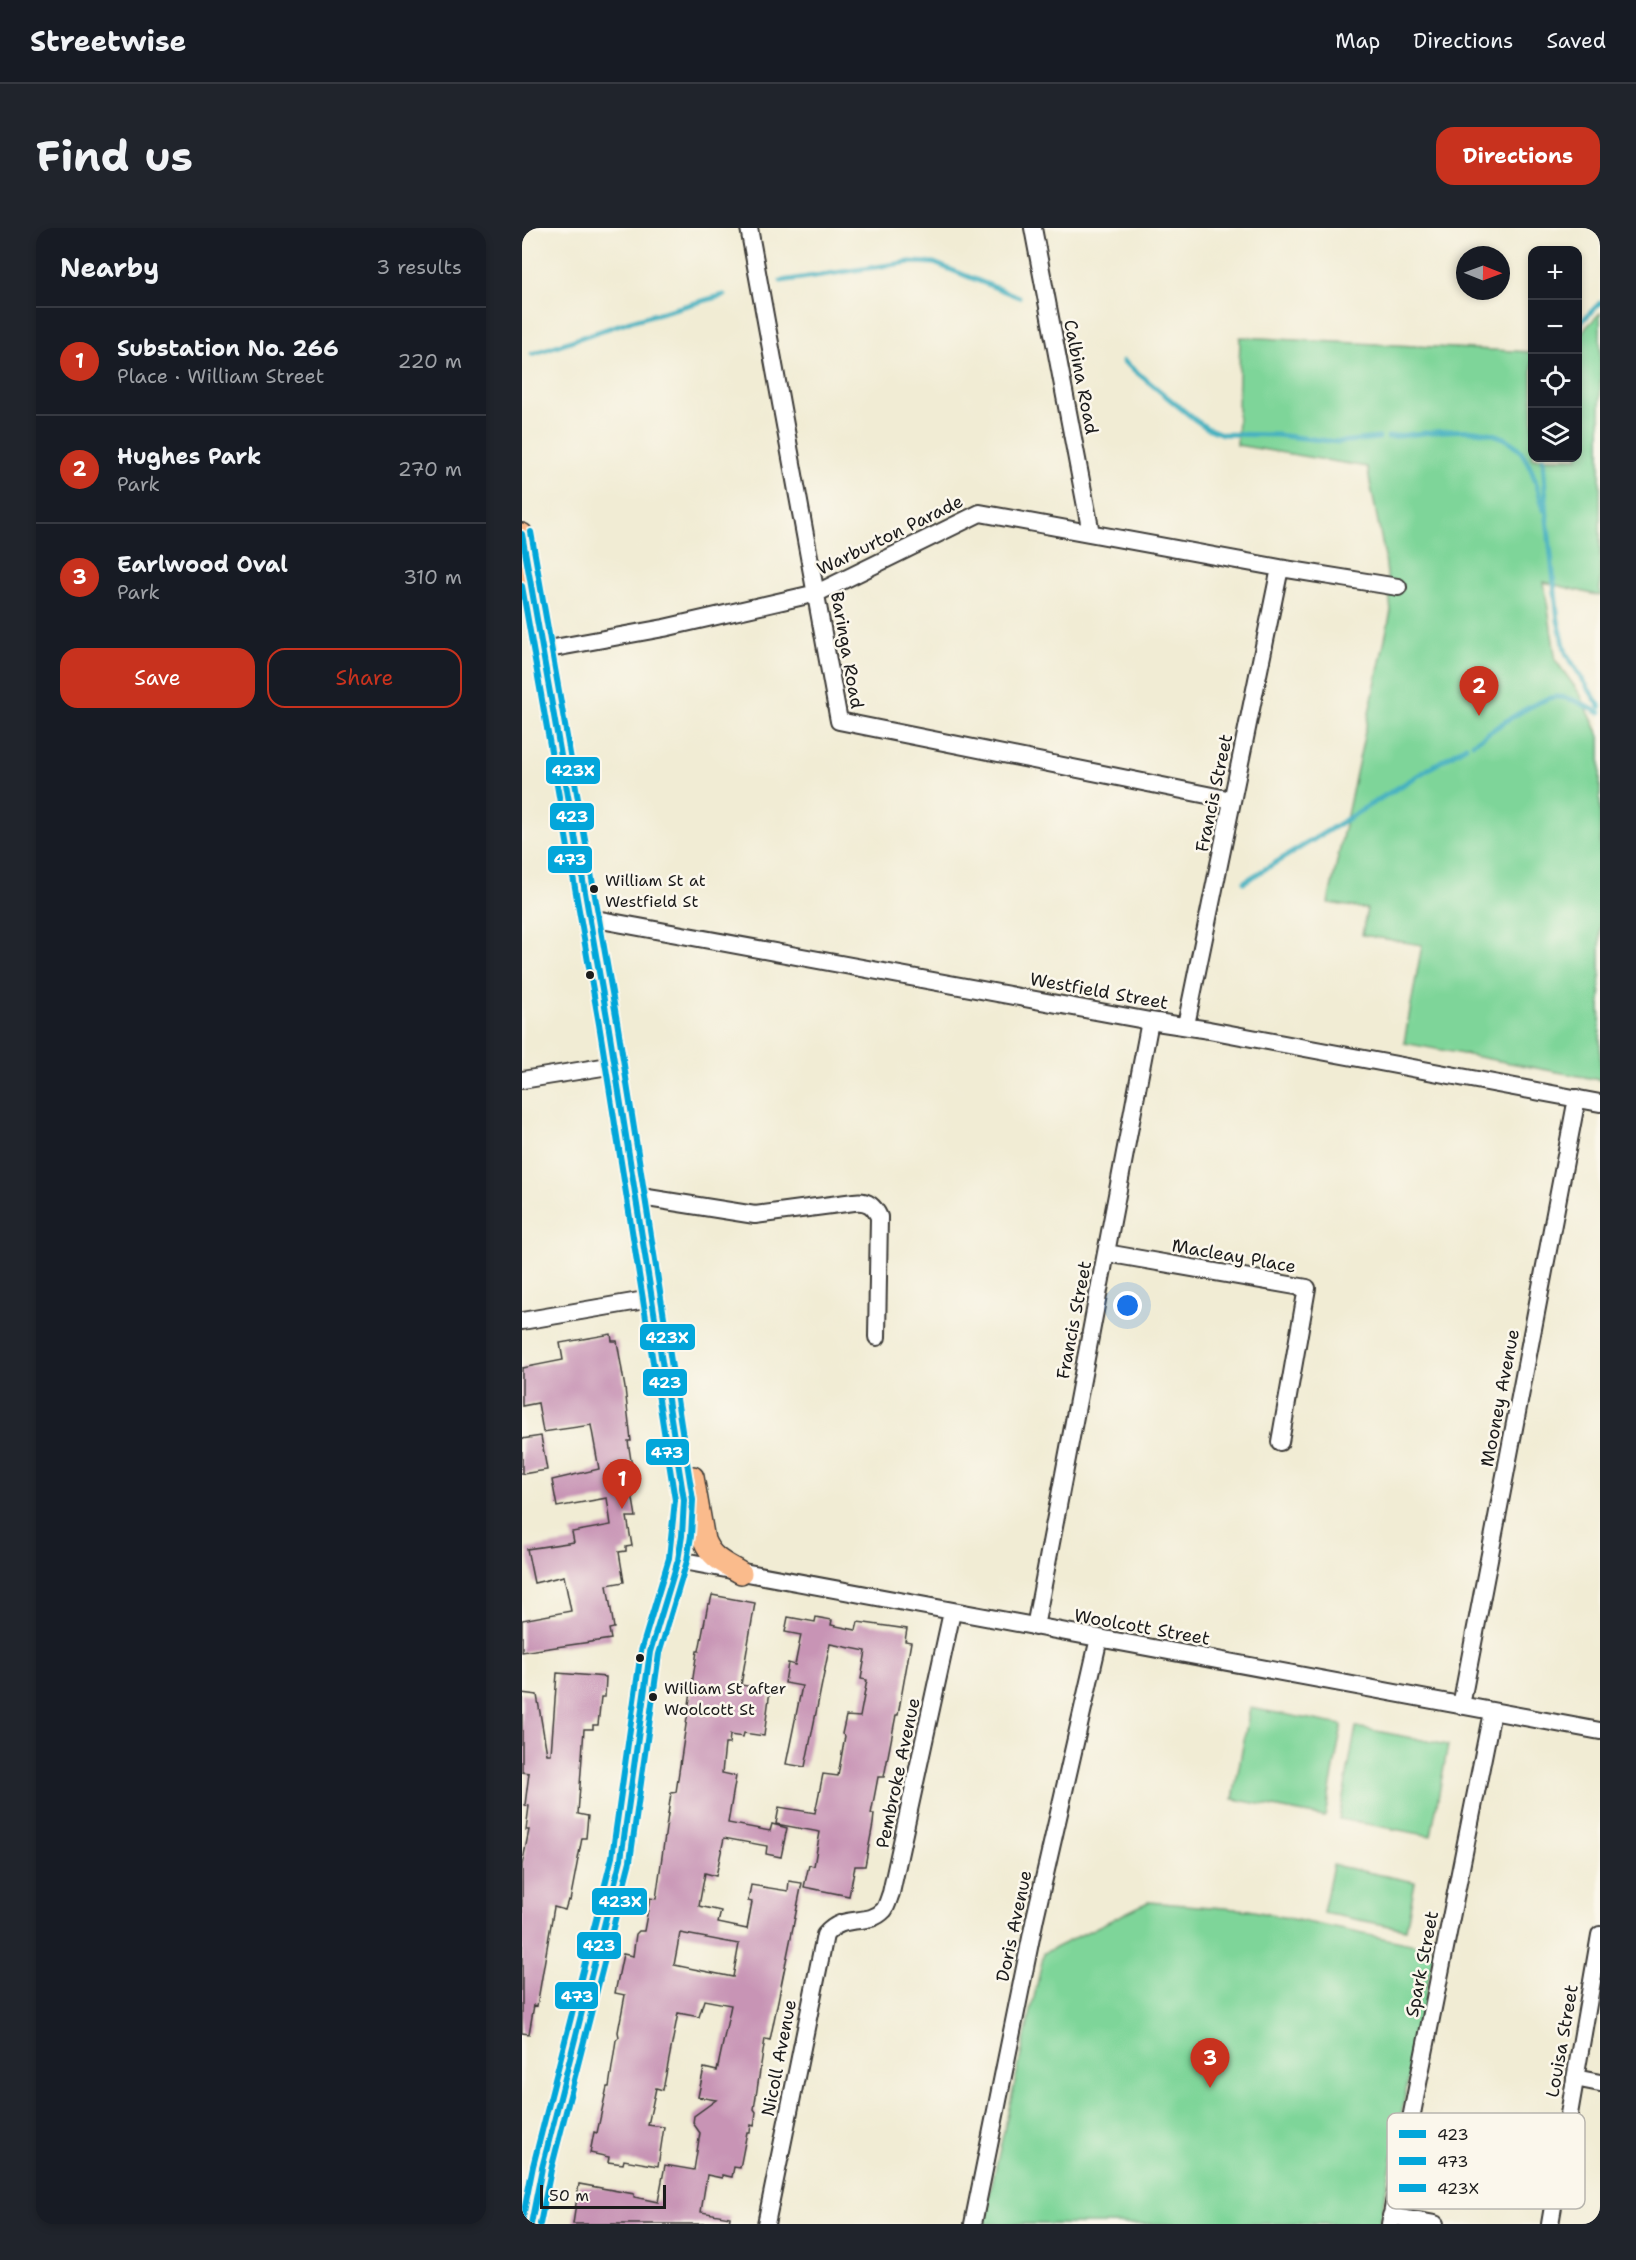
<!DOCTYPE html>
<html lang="en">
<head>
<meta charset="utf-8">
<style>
  :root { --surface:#171b24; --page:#20242c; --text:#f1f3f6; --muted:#9ea1a6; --line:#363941; --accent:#c8321e }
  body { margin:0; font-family:"Shantell Sans",sans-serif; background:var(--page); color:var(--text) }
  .controls { position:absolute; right:18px; top:18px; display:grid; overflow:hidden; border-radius:12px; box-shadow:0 3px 9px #0003 }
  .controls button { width:54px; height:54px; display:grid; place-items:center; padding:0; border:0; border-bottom:2px solid var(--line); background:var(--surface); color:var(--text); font:30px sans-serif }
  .compass { position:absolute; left:934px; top:18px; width:54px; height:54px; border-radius:50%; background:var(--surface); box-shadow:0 3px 9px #0003; rotate:91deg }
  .scale { position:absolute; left:18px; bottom:15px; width:126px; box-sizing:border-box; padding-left:6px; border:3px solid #1c1c1c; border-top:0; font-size:16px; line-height:21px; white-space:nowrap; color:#1c1c1c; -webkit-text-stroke:4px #fbf7ec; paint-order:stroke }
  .you { position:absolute; left:606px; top:1078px; width:21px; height:21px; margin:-15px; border:4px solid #fff; border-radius:50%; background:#1a73e8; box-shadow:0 0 0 9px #1a73e833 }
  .badge { display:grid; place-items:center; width:39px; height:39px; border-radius:50%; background:var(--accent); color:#fff; font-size:20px; font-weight:700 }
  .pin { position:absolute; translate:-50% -50px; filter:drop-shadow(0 2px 3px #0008) }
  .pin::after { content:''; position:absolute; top:32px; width:21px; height:18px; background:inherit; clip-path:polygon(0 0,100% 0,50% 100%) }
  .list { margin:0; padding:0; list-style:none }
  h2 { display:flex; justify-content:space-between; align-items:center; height:78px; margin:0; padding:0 24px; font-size:26px }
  h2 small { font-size:20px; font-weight:400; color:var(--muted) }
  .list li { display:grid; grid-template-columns:39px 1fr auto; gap:18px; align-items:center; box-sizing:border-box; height:108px; padding:0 24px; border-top:2px solid var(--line) }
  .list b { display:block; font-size:22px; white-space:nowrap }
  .list p { margin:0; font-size:20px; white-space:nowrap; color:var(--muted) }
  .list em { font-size:20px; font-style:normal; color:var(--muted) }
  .actions { display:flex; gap:12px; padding:18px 24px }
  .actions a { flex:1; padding:14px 0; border:2px solid var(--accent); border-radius:18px; text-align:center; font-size:21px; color:var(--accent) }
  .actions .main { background:var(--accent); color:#fff }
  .icon { flex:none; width:33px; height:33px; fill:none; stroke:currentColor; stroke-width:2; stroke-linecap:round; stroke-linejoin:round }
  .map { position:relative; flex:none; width:1078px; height:1996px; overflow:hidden; border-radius:18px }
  header { display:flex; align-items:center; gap:36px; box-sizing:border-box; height:84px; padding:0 30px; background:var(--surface); border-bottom:2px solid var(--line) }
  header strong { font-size:28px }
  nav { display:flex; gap:33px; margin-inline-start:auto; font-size:21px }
  .intro { display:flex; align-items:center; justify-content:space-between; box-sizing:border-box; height:144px; padding:0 36px }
  h1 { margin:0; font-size:42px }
  .button { padding:15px 27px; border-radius:18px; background:var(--accent); color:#fff; font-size:21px; font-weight:700 }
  main { display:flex; gap:36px; padding:0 36px }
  aside { flex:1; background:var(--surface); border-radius:18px; box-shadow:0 3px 9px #0003 }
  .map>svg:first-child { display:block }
  .green { fill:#7ed599; stroke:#4d785a; stroke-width:1.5 }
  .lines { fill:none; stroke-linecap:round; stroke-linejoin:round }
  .stream { stroke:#44b1c0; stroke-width:5 }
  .building { fill:#c894b5; fill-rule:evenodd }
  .minor-casing { stroke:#3c3b38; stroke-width:20 }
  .major-casing { stroke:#3c3b38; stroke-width:24 }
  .minor { stroke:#fff; stroke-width:16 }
  .major { stroke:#fabb8c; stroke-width:21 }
  .bus-1-casing { stroke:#fbf7ec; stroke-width:10 }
  .bus-2-casing { stroke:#fbf7ec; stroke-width:10 }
  .bus-3-casing { stroke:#fbf7ec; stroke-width:10 }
  .bus-1 { stroke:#03a6da; stroke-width:6 }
  .bus-2 { stroke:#03a6da; stroke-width:6 }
  .bus-3 { stroke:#03a6da; stroke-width:6 }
  .bus-dot { fill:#1c1c1c; stroke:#fbf7ec; stroke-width:2 }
  .labels { text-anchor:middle; stroke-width:5; stroke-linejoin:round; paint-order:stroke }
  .bus-label { font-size:16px; fill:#1c1c1c; stroke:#fbf7ec; text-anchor:start }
  .street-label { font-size:18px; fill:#1c1c1c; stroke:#fbf7ec }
  .key { fill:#fbf7ec; stroke:#b8b5ae; stroke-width:1.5 }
  .key-label { font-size:16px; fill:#1c1c1c }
  .line-badge { stroke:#fbf7ec; stroke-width:2 }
  .badge-label { font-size:16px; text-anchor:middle; font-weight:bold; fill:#fff }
</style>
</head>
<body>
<header>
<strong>Streetwise</strong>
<nav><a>Map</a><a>Directions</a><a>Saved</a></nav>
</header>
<div class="intro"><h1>Find us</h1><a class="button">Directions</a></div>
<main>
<aside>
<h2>Nearby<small>3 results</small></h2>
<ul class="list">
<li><span class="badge">1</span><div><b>Substation No. 266</b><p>Place · William Street</p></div><em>220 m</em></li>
<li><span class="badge">2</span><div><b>Hughes Park</b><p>Park</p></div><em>270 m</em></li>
<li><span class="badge">3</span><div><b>Earlwood Oval</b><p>Park</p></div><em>310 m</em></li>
</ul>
<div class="actions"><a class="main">Save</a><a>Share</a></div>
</aside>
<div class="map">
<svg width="1078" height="1996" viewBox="0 0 1078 1996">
  <rect width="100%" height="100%" fill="#fbf7ec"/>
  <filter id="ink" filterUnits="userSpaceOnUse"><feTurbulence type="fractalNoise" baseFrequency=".0167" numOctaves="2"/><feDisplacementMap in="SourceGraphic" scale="12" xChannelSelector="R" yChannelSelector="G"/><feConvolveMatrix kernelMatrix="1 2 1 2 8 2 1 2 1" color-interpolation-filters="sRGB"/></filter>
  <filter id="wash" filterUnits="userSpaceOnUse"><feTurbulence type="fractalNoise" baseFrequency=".008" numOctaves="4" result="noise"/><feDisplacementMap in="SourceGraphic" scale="24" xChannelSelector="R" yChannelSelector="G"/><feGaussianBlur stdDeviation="1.35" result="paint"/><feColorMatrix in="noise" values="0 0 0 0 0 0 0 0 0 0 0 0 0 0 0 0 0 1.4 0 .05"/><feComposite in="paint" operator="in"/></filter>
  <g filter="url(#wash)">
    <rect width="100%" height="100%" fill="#f1ecd4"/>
    <path class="green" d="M1078,85V368L1022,354L1034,433L1058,466L1078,509V852L882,815L900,717L840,707L845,681L806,675L869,383L863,329L845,239L715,217L718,109L1010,124L1011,230H1056V108Z
      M728,1480L820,1497L803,1589L711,1571Z
      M834,1499L926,1517L909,1608L817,1591Z
      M811,1637L893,1654L884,1701L801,1685Z
      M626,1674L727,1682L913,1721L857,1996H461L522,1725Z"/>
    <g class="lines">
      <path class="stream" d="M259,53L388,34L412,35L497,69
        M1056,97L1078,75
        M10,126L105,94L202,67
        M601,133L672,191L685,200L700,206L754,207L816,214L857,210
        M866,209C904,206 975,189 1000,225C1012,242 1016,262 1022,282
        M1021,230L1025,290L1036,392L1044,425L1078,479
        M951,515C968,504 1015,470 1034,469C1049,468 1065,479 1078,485
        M722,654L944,518"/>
    </g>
    <g id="blocks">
      <path class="building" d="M89,1106L90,1113H95L103,1160L109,1213H106L114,1265H110L114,1289H105L110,1318L104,1319V1323L97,1324L102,1354L85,1357L92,1400L87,1401L89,1411L0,1424V1392L49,1383L42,1348L12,1355L5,1321L52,1314L50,1304L89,1297L85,1270L35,1279L30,1252L77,1241L69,1197L21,1204L16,1175L0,1178V1140L41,1132L38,1115Z
        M19,1208L25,1242L0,1246V1211Z
        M190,1367L233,1375L219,1457L248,1462L242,1508L222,1505L221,1509L208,1507L207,1516H203L200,1545L214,1548L206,1595L248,1603L250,1596L265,1600L259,1629L244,1626L245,1618L202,1610L194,1648L183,1645L177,1678L199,1683L196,1695L225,1701L230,1674L226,1673L229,1657L266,1663L267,1653L280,1655L248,1812L243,1811L232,1881L234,1884L232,1898L229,1897L228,1904H225L218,1940L212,1939L210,1949L200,1947V1950L185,1947L179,1984L208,1989L207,1996H51L57,1956L112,1966V1969L136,1974L143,1937L172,1942L178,1905L171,1895L172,1888L194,1872L176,1869L182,1840L195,1843L209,1777L182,1772L177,1789L156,1785L141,1862L134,1860L126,1897L142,1899L136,1938L102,1932L101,1936L86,1934L87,1929L68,1925L72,1904L75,1905L85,1859H87L94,1812L97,1809L96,1804L103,1767L93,1765L101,1726L111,1728L114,1706L117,1703H122L128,1670L134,1671L149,1565L154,1564L175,1423H177L186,1376H188ZM158,1705L217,1716L211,1749L152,1737Z
        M266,1389L293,1394L294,1389L310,1392L309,1397L334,1402L336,1394L385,1401L383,1413L389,1414L376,1487H374L362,1549H356L349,1586H352L351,1596L343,1638H333L327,1668L282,1659L287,1637L292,1638L298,1604L254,1596L257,1579L293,1585L301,1546L316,1548L323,1508L320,1506L324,1488L338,1489L345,1452L339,1451L344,1423L308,1416L283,1539L264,1536L280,1458L263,1455L266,1435L273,1437L279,1407L263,1404Z
        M35,1445L84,1449L83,1469H79L76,1497H71V1501H62L56,1586L66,1588L64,1610H60L48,1673L46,1672L43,1682L32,1679L15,1778L12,1777L7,1806L0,1805V1637L7,1602H4L7,1578L3,1577L7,1545L0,1544V1465L15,1467L25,1526H29Z"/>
    </g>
  </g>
  <g filter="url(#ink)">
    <use href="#blocks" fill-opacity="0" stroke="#3c3b38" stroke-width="1.5"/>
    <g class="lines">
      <defs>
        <path id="minor" d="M227,0L317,493L710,572
          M511,0L569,305
          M21,422L142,400L295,365L458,285L758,340L876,359
          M68,690L628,793L687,802L1078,875
          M664,797L758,340
          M0,852L93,837
          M113,968L233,987L332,974C345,972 352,978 357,989L355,1109
          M584,1025L785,1060L758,1214
          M0,1093L129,1071
          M156,1332L1078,1503
          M513,1399L628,793
          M939,1478L1055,870
          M1053,1850L1078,1855
          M869,1988L913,1996
          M244,1996L303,1707C322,1684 345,1700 362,1682C365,1678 367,1670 369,1665L430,1384
          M451,1996L513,1690L577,1410
          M868,1996L970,1484
          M1028,1996L1078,1707"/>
        <path id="major" d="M0,306L86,795L129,1071L151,1196L162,1272L160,1308L156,1332L128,1424L99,1631L20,1940L9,1996
          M171,1249L182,1312C189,1330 202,1335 219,1345"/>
      </defs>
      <use href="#minor" class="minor-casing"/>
      <use href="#major" class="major-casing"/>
      <use href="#minor" class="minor"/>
      <use href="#major" class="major"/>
      <defs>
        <path id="bus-1" d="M0,306L86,795L162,1272L160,1308L156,1332L128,1424L99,1631L20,1940L9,1996"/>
        <path id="bus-2" d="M0,358L77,796L153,1272L147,1330L119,1423L90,1629L11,1938L0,1994"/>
        <path id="bus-3" d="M9,304L95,793L171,1272L169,1308L165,1333L137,1426L108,1633L29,1942L18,1996"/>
      </defs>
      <use href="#bus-1" class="bus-1-casing"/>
      <use href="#bus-2" class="bus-2-casing"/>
      <use href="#bus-3" class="bus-3-casing"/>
      <use href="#bus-1" class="bus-1"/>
      <use href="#bus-2" class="bus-2"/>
      <use href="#bus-3" class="bus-3"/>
    </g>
  </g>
  <g class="bus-dot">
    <circle cx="72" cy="661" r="5"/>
    <circle cx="68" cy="747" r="5"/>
    <circle cx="118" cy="1430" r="5"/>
    <circle cx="131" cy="1469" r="5"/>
  </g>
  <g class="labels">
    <g class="bus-label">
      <text x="83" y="658">William St at<tspan x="83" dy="21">Westfield St</tspan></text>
      <text x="142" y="1466">William St after<tspan x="142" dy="21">Woolcott St</tspan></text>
    </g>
    <g class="street-label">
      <text transform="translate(559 149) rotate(79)" y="6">Calbina Road</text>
      <text transform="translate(368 307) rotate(-26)" y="6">Warburton Parade</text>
      <text transform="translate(325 422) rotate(80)" y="6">Baringa Road</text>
      <text transform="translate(692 565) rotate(-78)" y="6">Francis Street</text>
      <text transform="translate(577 763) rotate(10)" y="6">Westfield Street</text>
      <text transform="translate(712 1028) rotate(10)" y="6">Macleay Place</text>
      <text transform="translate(552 1092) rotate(-79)" y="6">Francis Street</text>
      <text transform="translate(978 1170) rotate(-79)" y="6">Mooney Avenue</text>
      <text transform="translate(620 1399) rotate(10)" y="6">Woolcott Street</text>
      <text transform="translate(376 1545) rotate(-78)" y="6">Pembroke Avenue</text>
      <text transform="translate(492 1698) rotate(-78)" y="6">Doris Avenue</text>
      <text transform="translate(900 1736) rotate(-79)" y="6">Spark Street</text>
      <text transform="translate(1040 1813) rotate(-80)" y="6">Louisa Street</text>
      <text transform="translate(257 1830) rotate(-79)" y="6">Nicoll Avenue</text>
    </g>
  </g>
  <rect x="865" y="1885" width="198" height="96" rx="9" class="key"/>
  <rect x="877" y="1902" width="27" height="8" fill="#03a6da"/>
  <rect x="877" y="1929" width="27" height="8" fill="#03a6da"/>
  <rect x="877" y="1956" width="27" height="8" fill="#03a6da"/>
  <g class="key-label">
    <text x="915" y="1912">423</text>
    <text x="915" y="1939">473</text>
    <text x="915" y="1966">423X</text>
  </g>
  <g class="line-badge">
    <rect x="23" y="528" width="56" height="29" rx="6" fill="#03a6da"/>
    <rect x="27" y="574" width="46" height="29" rx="6" fill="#03a6da"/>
    <rect x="25" y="617" width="46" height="29" rx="6" fill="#03a6da"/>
    <rect x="117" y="1095" width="57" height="28" rx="6" fill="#03a6da"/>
    <rect x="120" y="1140" width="46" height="29" rx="6" fill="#03a6da"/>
    <rect x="123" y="1210" width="45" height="28" rx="6" fill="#03a6da"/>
    <rect x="69" y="1659" width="57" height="29" rx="6" fill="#03a6da"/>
    <rect x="54" y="1703" width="46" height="29" rx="6" fill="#03a6da"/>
    <rect x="32" y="1753" width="45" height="29" rx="6" fill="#03a6da"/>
  </g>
  <g class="badge-label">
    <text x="51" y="548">423X</text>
    <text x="50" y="594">423</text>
    <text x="48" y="637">473</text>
    <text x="145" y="1115">423X</text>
    <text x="143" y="1160">423</text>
    <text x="145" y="1230">473</text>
    <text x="98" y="1679">423X</text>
    <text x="77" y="1723">423</text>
    <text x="55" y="1774">473</text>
  </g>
</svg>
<div class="controls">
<button>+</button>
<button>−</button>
<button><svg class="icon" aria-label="locate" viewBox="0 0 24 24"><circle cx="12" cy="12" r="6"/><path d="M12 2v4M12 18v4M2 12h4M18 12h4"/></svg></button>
<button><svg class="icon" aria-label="layers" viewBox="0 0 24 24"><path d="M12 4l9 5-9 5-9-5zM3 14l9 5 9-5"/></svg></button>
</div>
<svg class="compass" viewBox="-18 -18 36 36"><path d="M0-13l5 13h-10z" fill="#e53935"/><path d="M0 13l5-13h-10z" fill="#9ea1a6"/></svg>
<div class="scale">50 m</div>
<div class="you"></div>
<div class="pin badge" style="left:100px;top:1281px">1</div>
<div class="pin badge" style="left:957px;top:488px">2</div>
<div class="pin badge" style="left:688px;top:1860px">3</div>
</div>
</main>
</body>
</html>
